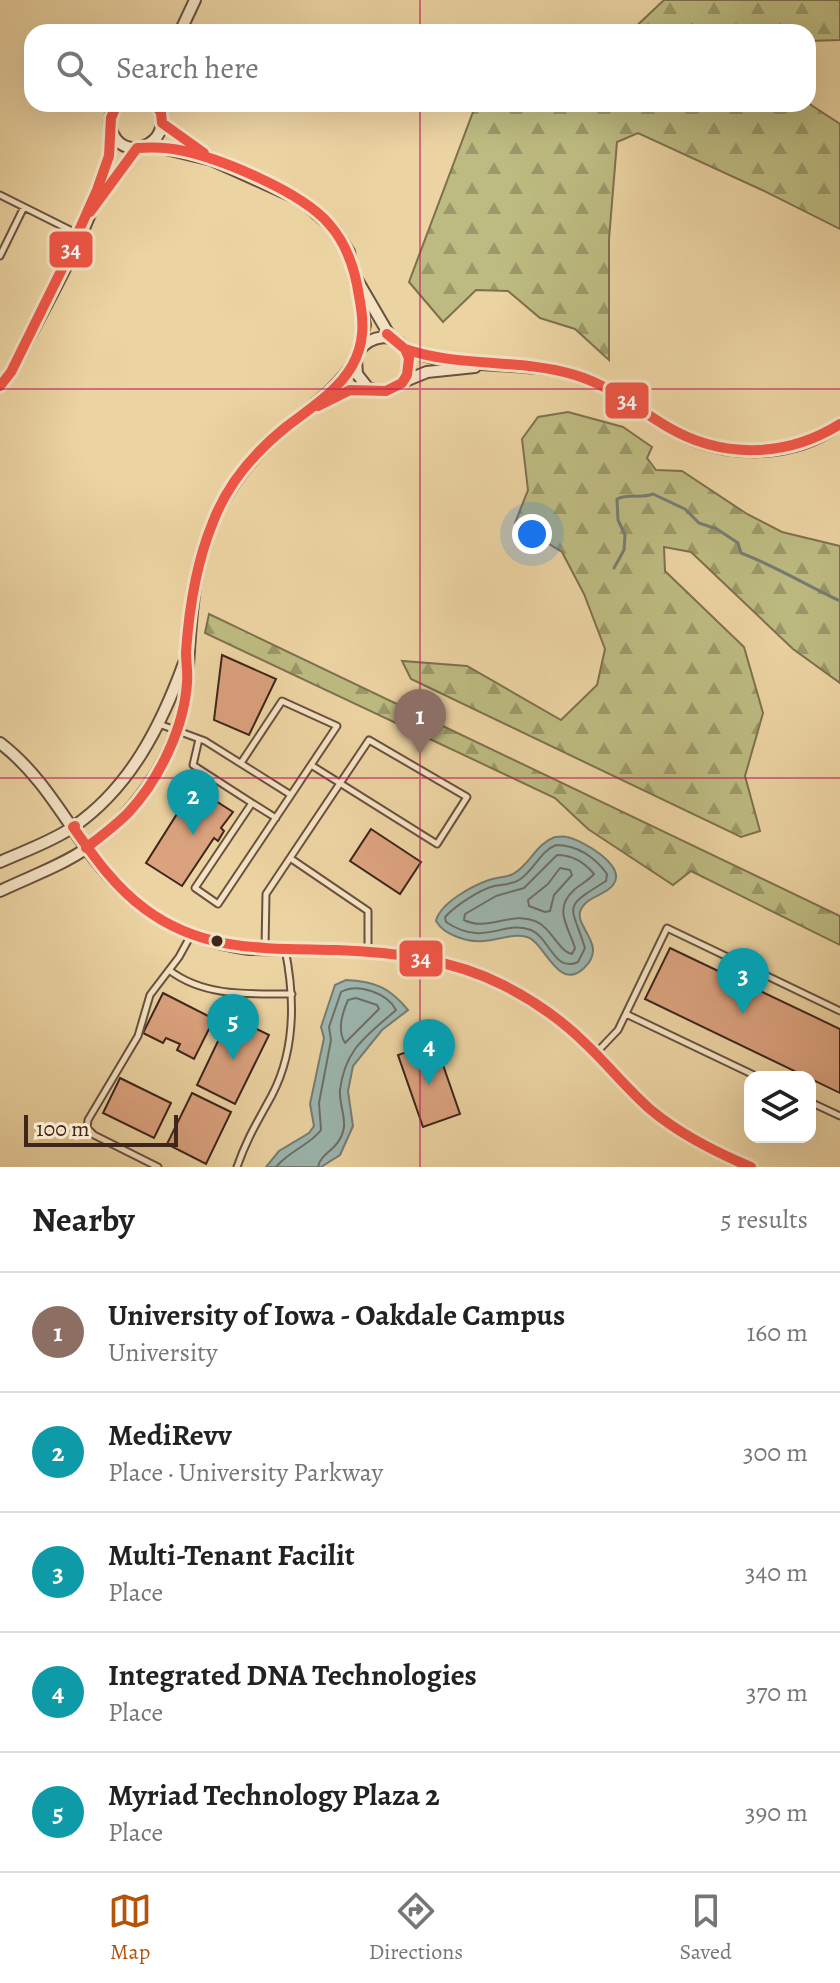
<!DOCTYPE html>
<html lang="en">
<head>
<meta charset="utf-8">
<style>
  :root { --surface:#fff; --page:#f6f6f6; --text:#222; --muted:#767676; --line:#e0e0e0; --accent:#b45309 }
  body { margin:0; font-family:Alegreya,serif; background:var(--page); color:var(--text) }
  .controls { position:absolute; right:24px; bottom:24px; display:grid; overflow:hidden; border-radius:16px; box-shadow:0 8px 32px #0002 }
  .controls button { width:72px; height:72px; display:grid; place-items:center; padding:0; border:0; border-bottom:2px solid var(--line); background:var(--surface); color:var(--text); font:40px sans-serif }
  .scale { position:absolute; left:24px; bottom:20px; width:154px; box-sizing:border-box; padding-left:8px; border:4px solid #3e261c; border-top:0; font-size:22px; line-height:28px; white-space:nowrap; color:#3e261c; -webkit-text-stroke:6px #f3e2c3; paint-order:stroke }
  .you { position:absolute; left:532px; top:534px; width:28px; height:28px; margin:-20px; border:6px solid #fff; border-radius:50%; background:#1a73e8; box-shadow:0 0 0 12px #1a73e833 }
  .badge { display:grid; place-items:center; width:52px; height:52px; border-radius:50%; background:var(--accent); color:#fff; font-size:26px; font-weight:700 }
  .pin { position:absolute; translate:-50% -66px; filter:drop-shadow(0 2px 4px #0008) }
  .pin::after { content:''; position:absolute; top:42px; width:28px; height:24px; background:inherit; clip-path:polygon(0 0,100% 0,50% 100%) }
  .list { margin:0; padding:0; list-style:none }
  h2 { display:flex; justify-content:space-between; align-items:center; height:104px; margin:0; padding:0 32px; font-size:34px }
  h2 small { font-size:26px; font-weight:400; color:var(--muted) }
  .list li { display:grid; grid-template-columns:52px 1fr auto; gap:24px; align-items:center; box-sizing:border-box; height:120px; padding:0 32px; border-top:2px solid var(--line) }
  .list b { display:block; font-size:30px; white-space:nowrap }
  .list p { margin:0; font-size:26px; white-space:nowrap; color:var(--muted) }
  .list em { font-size:26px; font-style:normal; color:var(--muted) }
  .icon { flex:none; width:44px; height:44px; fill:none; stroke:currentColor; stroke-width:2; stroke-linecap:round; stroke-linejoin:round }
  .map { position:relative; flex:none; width:840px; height:1167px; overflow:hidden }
  .search { position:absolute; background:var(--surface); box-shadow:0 8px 32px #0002; left:24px; right:24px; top:24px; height:88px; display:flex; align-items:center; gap:20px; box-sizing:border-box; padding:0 28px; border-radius:24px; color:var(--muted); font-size:30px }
  .sheet { height:704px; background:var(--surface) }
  nav { display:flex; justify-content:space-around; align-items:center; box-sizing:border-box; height:112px; border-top:2px solid var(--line); background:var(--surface); font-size:22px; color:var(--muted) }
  nav a { display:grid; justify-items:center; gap:4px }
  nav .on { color:var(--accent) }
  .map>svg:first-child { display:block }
  .forest { fill:url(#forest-firs); stroke:#7e704e; stroke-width:2 }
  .water { fill:#9cb6af; stroke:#767c74; stroke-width:2 }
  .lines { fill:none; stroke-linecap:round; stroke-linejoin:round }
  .shore { stroke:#6d6e66; stroke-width:2 }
  .stream { stroke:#767c74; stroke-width:3 }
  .building { fill:#dba27e; stroke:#3e261c; stroke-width:2 }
  .lane-casing { stroke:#6a513e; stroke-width:9 }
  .street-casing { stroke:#6a513e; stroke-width:14 }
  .lane { stroke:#f3e2c3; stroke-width:5 }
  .street { stroke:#f3e2c3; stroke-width:10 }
  .bus-1-casing { stroke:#f3e2c3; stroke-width:16 }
  .bus-1 { stroke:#f05546; stroke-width:10 }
  .grid { fill:none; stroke:#c2185b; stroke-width:2; stroke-opacity:0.55 }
  .bus-dot { fill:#3e261c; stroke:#f3e2c3; stroke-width:3 }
  .line-badge { stroke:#f3e2c3; stroke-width:3 }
  .badge-label { font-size:22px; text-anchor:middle; font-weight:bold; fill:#fff }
</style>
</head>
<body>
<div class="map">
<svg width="840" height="1167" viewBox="0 0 840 1167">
  <defs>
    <pattern id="forest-firs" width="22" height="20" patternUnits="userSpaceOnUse" patternTransform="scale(2)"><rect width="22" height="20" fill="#bdbb81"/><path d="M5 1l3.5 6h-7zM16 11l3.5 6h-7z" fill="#9b9869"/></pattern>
  </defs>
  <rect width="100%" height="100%" fill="#ecd3a2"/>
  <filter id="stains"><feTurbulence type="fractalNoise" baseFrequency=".0025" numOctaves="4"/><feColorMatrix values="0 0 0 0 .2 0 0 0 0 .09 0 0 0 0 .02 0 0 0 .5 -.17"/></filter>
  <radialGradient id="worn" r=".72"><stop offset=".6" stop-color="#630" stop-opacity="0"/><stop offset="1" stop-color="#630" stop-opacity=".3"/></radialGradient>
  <path class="forest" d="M664,0H840V40L808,41V32H630Z
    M808,103L840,124V229L762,190L638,133L617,142L609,239V360L575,329L540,318L508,291L476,290L443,322L409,282L476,104Z
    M568,412L623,427L652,447L647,458L656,470L682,471L747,514L782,532L840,546V683L793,649L691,552L664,547L665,571L744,647L763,713L745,776L760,831L741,837L411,679L402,661L467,666L561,720L597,685L605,649L584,594L562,552L515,523L528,490L522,439L538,417Z
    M209,614L840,916V945L691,871L673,885L588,829L555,798L205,633Z"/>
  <path class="water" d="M555,837C559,837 563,836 567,837C582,840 628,866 613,885C605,896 584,897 580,912C576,928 608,946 584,968C558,993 545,942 527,937C505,931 487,950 455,936C446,932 441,929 436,921C440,903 472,886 489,880C497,877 505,878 513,874C531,864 535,844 555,837Z
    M346,980C375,981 390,988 408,1010L382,1030L353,1066L348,1091L353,1126L340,1155L321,1167H266L279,1151L309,1133L314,1126L310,1104L324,1038L321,1027L335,985Z"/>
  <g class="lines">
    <path class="shore" d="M556,845C577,845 595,857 607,874L606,881C561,909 571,903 585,948L578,962C554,973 550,938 531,930C504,919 485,948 446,922L445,917C455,906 479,890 494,886C503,884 511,885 519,880C534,871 540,851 556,845Z
      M557,855C572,855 585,863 594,874C589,880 581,884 574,890C553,909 568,926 575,948L572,954C559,952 551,927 535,921C511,911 487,932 464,920L465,914L496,896L524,888Z
      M560,868L570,870L572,875L554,895L550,911L545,912L529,906L528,900L548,884Z
      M356,998L377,1005L379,1009L345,1043C337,1030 342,1014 348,1000Z
      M276,1167C290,1150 310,1145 321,1130L319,1103L331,1040L329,1027L341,992C358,982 388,994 396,1010C368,1035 345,1048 340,1090C339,1102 345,1115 344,1127C341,1149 320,1153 318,1167"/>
    <path class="stream" d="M614,568L624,550L625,535L618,520L617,499C630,493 640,499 653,494L685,509L699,523L717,529L738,543L741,553C775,566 806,585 840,601"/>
  </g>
  <path class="building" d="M222,655L276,679L249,735L214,720Z
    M194,787L233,812L221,828L224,831L218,841L214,838L182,886L146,863Z
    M371,829L421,862L400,894L350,861Z
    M670,948L840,1029V1093L645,999Z
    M163,993L214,1019L194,1059L177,1050L180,1044L166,1038L163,1043L143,1033Z
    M230,1016L269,1035L235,1104L197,1085Z
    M435,1042L460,1114L423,1127L398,1055Z
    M120,1078L171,1103L154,1138L103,1113Z
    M192,1093L231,1112L206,1164L167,1144Z"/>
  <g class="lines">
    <defs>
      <path id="lane" d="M0,195L80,235
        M0,256L24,207
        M159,724L205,741L291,795L218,904L195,888L252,803L193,765L199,739
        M241,763L282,701L337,726L291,795
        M311,765C353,791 395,818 437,844L467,797L369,740L290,858L368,911V952
        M252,803L276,818
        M265,948L266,894L290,858
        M169,970C204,997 250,994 292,994
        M626,1014L758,1077
        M596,1053L618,1030L667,928L840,1011
        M810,1102L840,1116
        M158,1167L94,1135L87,1128L88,1120L138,1036L150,995L179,957L191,935
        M237,1167C247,1138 258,1121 272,1095C296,1049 295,998 285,949"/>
      <path id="street" d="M180,32L195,0
        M117,104C110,113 107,123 113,134C128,166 180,138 155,104
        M162,123L207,156
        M149,145L212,160L301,200L335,230L349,252L365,325L356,359L357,374L368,388L377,391H386L402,383C424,350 387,320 360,349
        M98,201L137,148
        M356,278L391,338
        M405,349C458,371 518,360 573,374C613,385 642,414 678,433C727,459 795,458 840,424
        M405,381L427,372L475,367
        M0,386L11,372C45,304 106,207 112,132
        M317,407L350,390L372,389
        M0,743C37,771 60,811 86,848C129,907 176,939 249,949C379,951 474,944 579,1037C600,1056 617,1079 638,1098C671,1129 709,1151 751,1167
        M0,862C24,851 51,842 73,827C130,788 161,726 184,663
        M0,891C29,877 61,866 87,848C140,810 181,748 187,681C191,626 191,567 216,515C233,481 258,450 288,426C314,404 337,389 356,359"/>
    </defs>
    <use href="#lane" class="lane-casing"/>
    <use href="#street" class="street-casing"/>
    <use href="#lane" class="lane"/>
    <use href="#street" class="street"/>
    <defs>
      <path id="bus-1" d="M155,104L161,113L162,123L204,153
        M405,349C461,368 519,358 575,375C609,385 636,408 666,426C721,459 786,458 840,424
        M0,386L11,372L62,269L97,190L109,156L111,118L117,104
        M318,406L350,390L386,391L402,383L407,375L409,358L405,349L387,334
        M75,826L73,827C94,857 115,887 145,909C204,953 268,948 337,950C393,952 452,959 503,985C533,1000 563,1021 587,1045C609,1066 628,1090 651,1110C681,1135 715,1152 751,1167
        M86,848C100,837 115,826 128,813C159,780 184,728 187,683C188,673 186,662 186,652C189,609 196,563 213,522C227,485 255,452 286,427C309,409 337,392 352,366C365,343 364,321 359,296C355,269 347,244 329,224C302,192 220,158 179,150C165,147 151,147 137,148L90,212"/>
    </defs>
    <use href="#bus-1" class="bus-1-casing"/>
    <use href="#bus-1" class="bus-1"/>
  </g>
  <path class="grid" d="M420,0V32M420,104V1167M0,389H840M0,778H840"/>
  <circle class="bus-dot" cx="217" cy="941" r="7"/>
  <g class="line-badge">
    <rect x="48" y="230" width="46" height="39" rx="8" fill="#f05546"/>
    <rect x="604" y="381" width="46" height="39" rx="8" fill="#f05546"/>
    <rect x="398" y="939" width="46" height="39" rx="8" fill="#f05546"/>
  </g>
  <g class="badge-label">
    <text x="71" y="257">34</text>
    <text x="627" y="408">34</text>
    <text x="421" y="966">34</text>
  </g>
  <rect width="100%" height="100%" filter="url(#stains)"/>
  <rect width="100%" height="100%" fill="url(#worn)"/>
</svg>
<div class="controls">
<button><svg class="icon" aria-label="layers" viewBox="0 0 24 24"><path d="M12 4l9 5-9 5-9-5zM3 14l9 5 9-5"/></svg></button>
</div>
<div class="scale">100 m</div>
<div class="you"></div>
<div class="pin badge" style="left:420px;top:755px;background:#8d6e63">1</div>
<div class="pin badge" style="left:193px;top:835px;background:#0f9aa8">2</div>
<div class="pin badge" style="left:743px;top:1014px;background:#0f9aa8">3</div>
<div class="pin badge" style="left:429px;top:1085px;background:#0f9aa8">4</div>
<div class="pin badge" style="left:233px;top:1060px;background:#0f9aa8">5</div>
<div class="search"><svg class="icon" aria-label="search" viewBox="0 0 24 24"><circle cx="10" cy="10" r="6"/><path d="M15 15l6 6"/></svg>Search here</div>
</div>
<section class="sheet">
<h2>Nearby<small>5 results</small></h2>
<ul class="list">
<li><span class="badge" style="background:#8d6e63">1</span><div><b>University of Iowa - Oakdale Campus</b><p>University</p></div><em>160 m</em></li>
<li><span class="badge" style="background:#0f9aa8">2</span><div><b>MediRevv</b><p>Place · University Parkway</p></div><em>300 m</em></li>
<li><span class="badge" style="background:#0f9aa8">3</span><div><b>Multi-Tenant Facilit</b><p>Place</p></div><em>340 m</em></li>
<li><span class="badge" style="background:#0f9aa8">4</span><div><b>Integrated DNA Technologies</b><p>Place</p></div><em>370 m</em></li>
<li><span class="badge" style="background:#0f9aa8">5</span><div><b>Myriad Technology Plaza 2</b><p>Place</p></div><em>390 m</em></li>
</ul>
</section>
<nav>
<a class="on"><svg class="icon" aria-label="map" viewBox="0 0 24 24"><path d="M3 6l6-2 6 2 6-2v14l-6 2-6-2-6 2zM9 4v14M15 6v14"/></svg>Map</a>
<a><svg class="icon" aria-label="directions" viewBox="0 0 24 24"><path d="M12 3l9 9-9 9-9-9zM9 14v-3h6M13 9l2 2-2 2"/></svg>Directions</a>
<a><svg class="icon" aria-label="saved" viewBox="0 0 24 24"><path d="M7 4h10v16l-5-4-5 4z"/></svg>Saved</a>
</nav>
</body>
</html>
